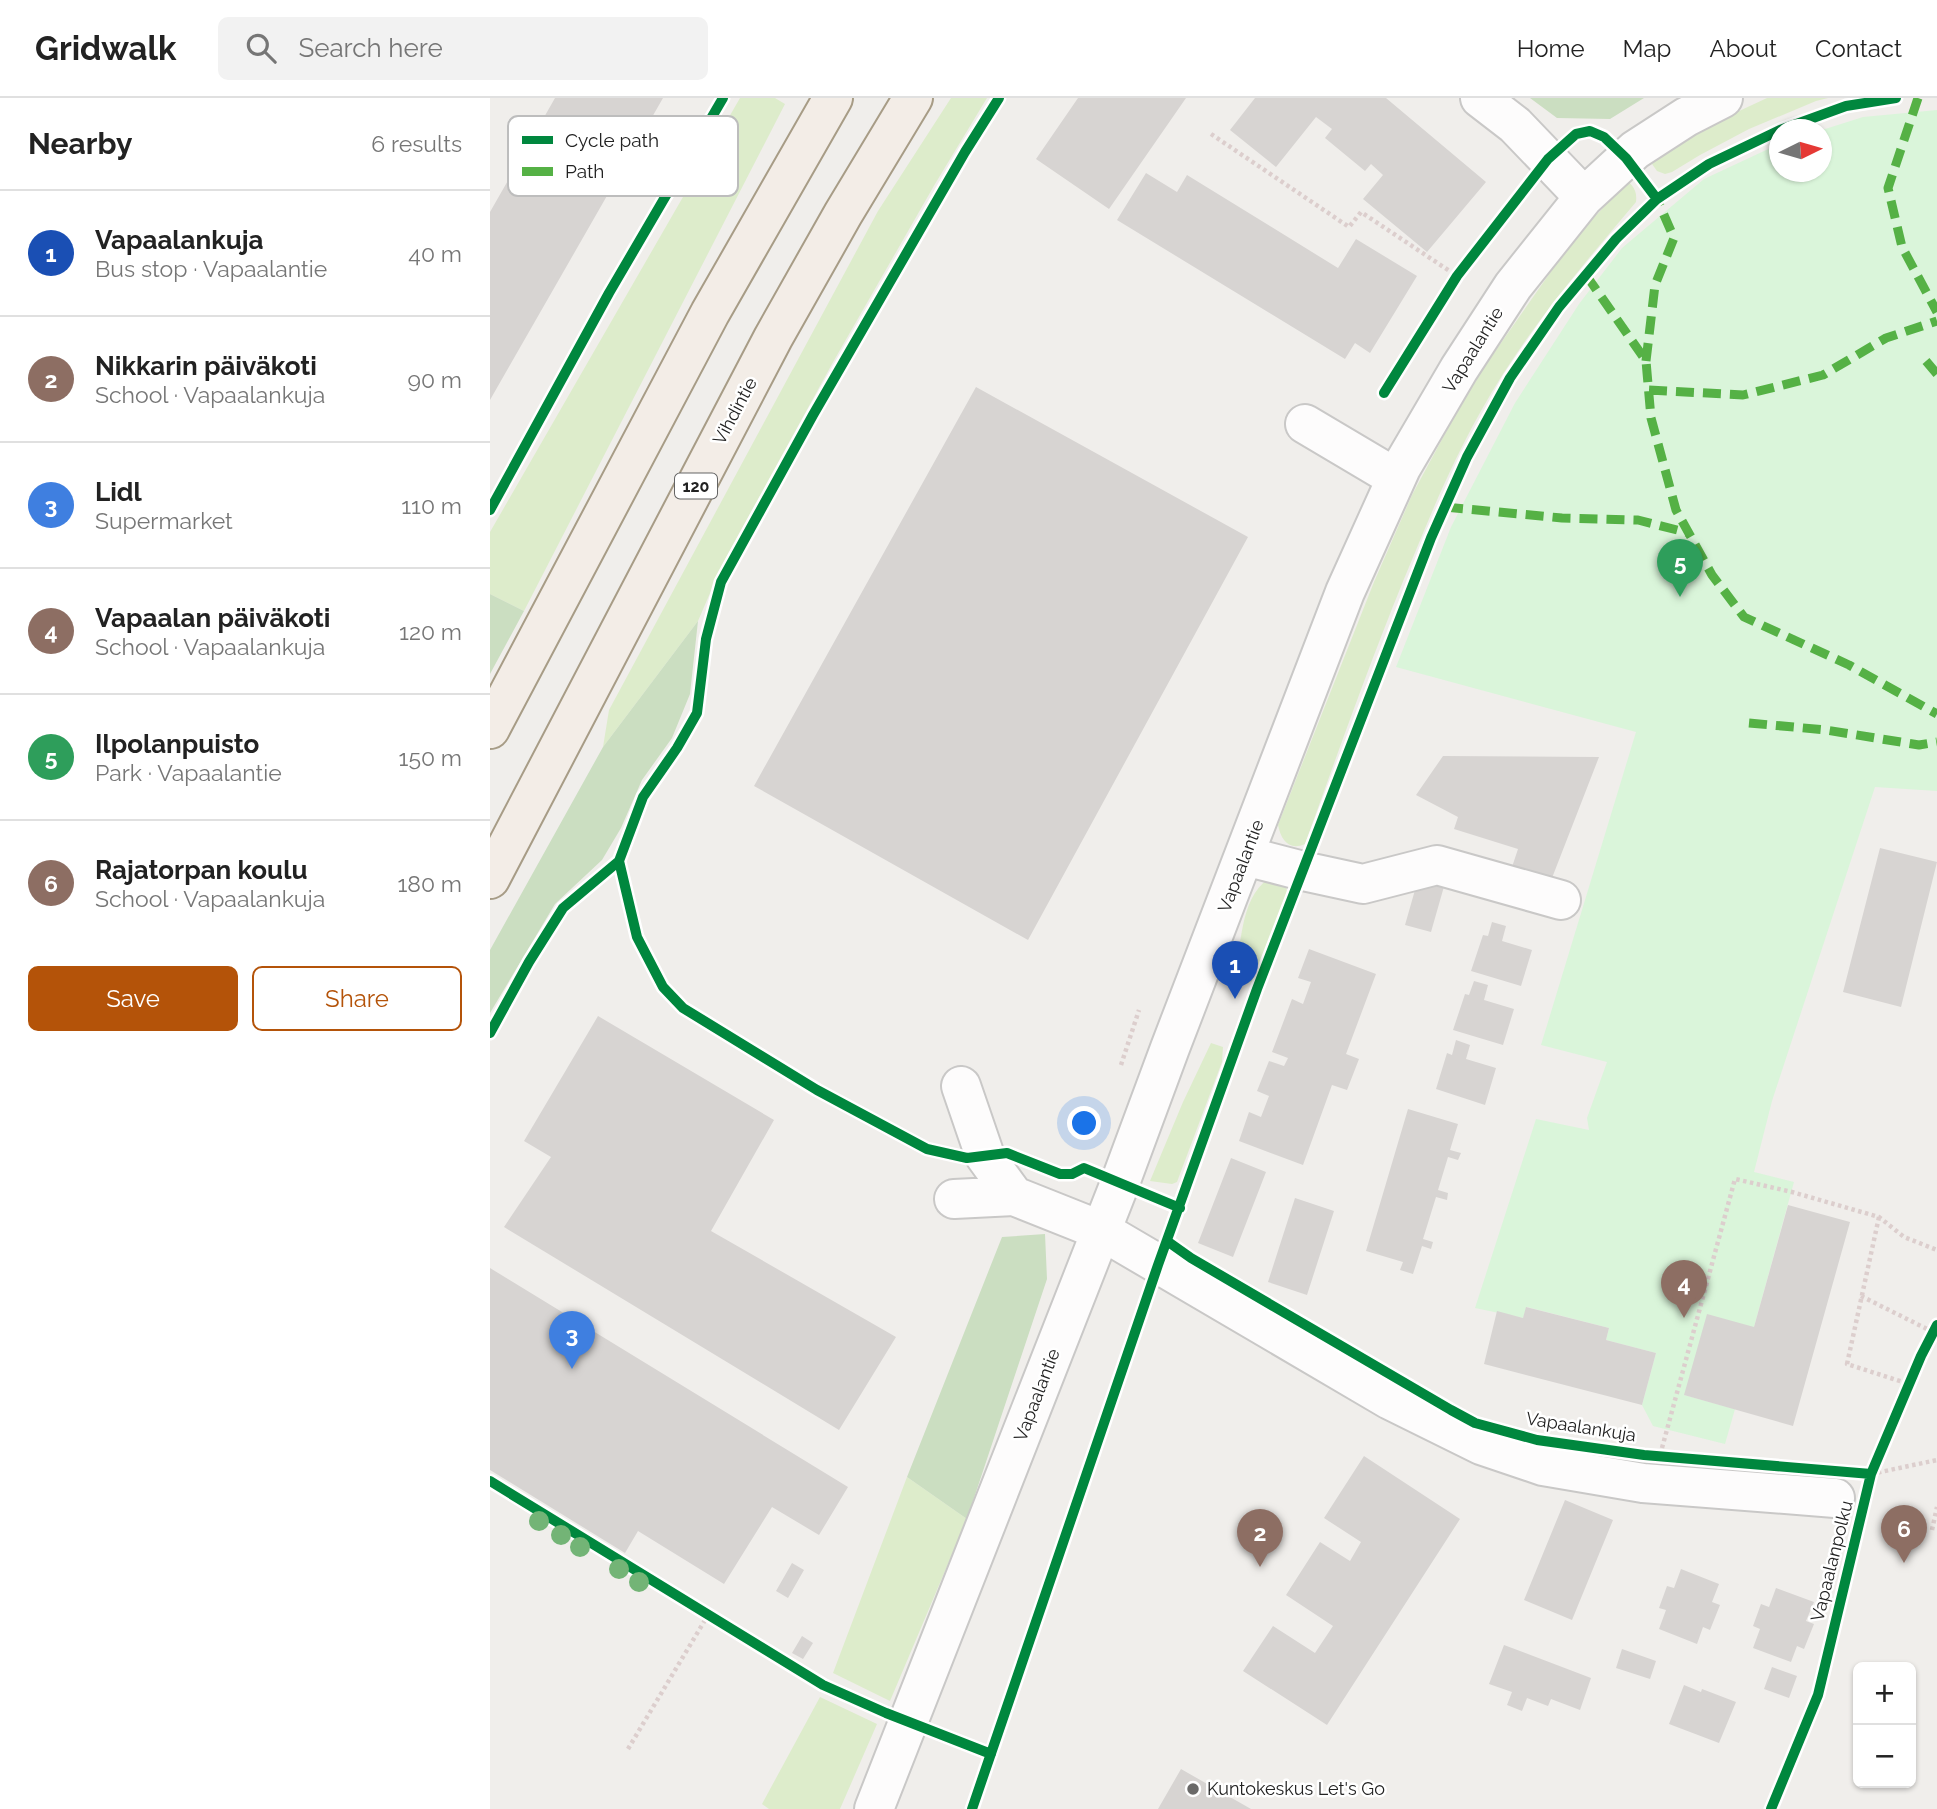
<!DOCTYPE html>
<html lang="en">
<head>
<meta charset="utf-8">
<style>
  :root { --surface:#fff; --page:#f2f2f2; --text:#222; --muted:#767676; --line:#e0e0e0; --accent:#b45309 }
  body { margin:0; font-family:Raleway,sans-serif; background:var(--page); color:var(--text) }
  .controls { position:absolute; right:21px; bottom:21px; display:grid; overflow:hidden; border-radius:10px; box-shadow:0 2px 5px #0004 }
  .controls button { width:63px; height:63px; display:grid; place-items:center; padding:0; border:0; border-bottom:2px solid var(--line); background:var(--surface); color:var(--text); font:35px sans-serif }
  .compass { position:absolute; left:1279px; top:21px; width:63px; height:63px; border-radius:50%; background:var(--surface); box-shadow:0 2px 5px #0004; rotate:85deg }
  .you { position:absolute; left:595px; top:1026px; width:24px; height:24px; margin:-18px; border:5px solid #fff; border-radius:50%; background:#1a73e8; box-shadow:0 0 0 10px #1a73e833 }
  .badge { display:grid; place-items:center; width:46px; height:46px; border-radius:50%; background:var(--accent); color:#fff; font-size:23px; font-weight:700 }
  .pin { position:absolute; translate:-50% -58px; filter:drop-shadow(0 2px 4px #0008) }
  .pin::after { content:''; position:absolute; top:37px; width:24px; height:21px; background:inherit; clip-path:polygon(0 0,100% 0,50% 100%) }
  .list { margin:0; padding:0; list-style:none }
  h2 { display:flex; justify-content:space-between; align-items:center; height:91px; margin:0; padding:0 28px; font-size:30px }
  h2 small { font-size:23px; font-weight:400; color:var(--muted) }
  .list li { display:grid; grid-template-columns:46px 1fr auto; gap:21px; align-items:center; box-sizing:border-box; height:126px; padding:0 28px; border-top:2px solid var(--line) }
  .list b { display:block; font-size:26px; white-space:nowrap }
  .list p { margin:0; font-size:23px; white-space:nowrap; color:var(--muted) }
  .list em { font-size:23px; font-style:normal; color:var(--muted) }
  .actions { display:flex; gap:14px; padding:21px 28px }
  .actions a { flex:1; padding:16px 0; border:2px solid var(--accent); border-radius:10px; text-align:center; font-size:24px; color:var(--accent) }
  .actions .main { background:var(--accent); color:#fff }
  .icon { flex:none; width:38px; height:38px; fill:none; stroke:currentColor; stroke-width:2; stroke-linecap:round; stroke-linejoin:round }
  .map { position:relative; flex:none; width:1447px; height:1711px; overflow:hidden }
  header { display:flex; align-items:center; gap:42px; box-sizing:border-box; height:98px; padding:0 35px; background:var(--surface); border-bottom:2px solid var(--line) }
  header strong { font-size:33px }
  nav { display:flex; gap:38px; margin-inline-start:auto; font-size:24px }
  .search { width:490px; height:63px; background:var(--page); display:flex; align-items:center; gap:18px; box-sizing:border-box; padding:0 24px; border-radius:10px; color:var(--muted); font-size:26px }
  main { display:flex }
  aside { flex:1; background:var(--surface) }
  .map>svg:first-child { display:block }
  .grass { fill:#ddeccb }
  .forest { fill:#cbdec1 }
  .park { fill:#daf5da }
  .building { fill:#d7d4d2 }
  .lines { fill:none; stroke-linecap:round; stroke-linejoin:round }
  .minor-casing { stroke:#c9c8c7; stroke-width:42 }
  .major-casing { stroke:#a79c86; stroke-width:42 }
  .path { stroke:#dccecd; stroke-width:4.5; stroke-dasharray:3.5 3.5; stroke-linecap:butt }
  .minor { stroke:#fdfcfc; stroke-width:38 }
  .major { stroke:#f3ede7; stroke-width:38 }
  .quiet { stroke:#55b145; stroke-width:9; stroke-dasharray:18 9; stroke-linecap:butt }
  .cycleway-casing { stroke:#fff; stroke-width:15 }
  .cycleway { stroke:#00873e; stroke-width:10 }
  .tree { fill:#73b476 }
  .poi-dot { fill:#6a6968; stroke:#fff; stroke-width:2.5 }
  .labels { text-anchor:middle; stroke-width:5; stroke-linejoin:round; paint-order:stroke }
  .shield { fill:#fff; stroke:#646464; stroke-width:2 }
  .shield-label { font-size:16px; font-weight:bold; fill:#222 }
  .street-label { font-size:18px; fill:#222; stroke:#fff }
  .poi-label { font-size:18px; fill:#222; stroke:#fff; text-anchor:start }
  .key { fill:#fff; stroke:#bdbdbd; stroke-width:2 }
  .key-label { font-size:19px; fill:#222 }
</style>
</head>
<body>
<header>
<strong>Gridwalk</strong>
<div class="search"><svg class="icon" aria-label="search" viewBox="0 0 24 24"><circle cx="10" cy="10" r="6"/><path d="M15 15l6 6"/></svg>Search here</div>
<nav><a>Home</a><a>Map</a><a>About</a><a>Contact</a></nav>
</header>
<main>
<aside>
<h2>Nearby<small>6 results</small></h2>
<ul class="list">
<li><span class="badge" style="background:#1a4fb4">1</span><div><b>Vapaalankuja</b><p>Bus stop · Vapaalantie</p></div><em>40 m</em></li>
<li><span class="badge" style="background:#8d6e63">2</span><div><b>Nikkarin päiväkoti</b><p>School · Vapaalankuja</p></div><em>90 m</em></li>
<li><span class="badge" style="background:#3f7fe0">3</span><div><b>Lidl</b><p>Supermarket</p></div><em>110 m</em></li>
<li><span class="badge" style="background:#8d6e63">4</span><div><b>Vapaalan päiväkoti</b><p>School · Vapaalankuja</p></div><em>120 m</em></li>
<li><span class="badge" style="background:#2e9e5b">5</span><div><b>Ilpolanpuisto</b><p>Park · Vapaalantie</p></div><em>150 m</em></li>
<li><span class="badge" style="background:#8d6e63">6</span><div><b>Rajatorpan koulu</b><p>School · Vapaalankuja</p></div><em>180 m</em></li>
</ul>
<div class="actions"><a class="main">Save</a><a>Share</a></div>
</aside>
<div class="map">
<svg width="1447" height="1711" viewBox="0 0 1447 1711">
  <rect width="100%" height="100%" fill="#f0eeeb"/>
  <path class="grass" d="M250,0H285L295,6L34,513L0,496V434Z
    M461,0H497L445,86L342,266L233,465L208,523L113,649L119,612L388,113Z
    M1277,0H1338L1326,3L1259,31L1210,57L1182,74L1175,76L1167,73L1162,66L1166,61L1217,28Z
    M1138,83C1145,90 1147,95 1146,104C1090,170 1033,237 991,313C965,359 944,408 924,457C884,552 850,649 815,746C799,753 791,742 788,727L884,484L922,397L957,332L992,272L1083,142Z
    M778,781L796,787L797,795L763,883L756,886L744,881C752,849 749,802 778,781Z
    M721,945L733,949L732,964L687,1084L682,1086L660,1083L693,1004Z
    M417,1379L477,1421L400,1603L343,1575Z
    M330,1599L387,1626L350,1711H279L272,1706Z"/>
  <path class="forest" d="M1040,0H1154L1120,21L1067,20Z
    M0,496L34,513L0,576Z
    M208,523L200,596L182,640L152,682L131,730L112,762L65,806L0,915V852L113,649Z
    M555,1136L557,1181L477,1421L417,1379L512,1139Z"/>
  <path class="park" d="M1447,12V693L1385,689L1282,1003L1264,1074L1304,1084L1264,1229L1194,1297L1245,1311L1235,1346L1163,1328L1152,1307L1166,1255L1116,1242L1119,1230L1037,1209L1033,1220L985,1210L1046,1021L1099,1032L1097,1020L1117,964L1051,947L1146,634L906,569L961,429L1025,305L1089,206L1132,150L1214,81L1289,46L1290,74H1332V32L1373,19Z"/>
  <path class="building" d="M65,0H173L0,302V114Z
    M588,0H696L619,111L546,61Z
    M765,0H896L996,84L937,154L873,101L893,77L881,66L875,73L835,40L842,31L826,19L786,69L740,32Z
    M656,75L687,94L697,77L848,170L866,141L927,178L880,255L865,245L855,261L627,122Z
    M486,289L758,439L538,842L264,688Z
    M953,658L1109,659L1062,780L1022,769L1028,751L964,731L968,719L926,697Z
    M1390,750L1447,764L1411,909L1353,894Z
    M929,778L955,785L941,834L915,827Z
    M1002,824L1016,828L1012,843L1042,852L1031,888L981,873L993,837L998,838Z
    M819,851L886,876L856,956L869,961L857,992L842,987L813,1067L749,1043L759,1014L771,1019L779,998L767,993L779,963L794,968L798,960L782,954L802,901L813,906L821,884L808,880Z
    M984,883L998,887L994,902L1024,911L1013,947L963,932L975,896L979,897Z
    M108,918L284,1022L221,1133L406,1239L349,1332L14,1129L61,1059L34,1043Z
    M966,942L980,947L976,961L1006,970L995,1007L946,991L957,955L962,957Z
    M918,1011L968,1026L960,1052L971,1055L968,1062L958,1059L948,1092L958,1095L957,1102L946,1099L933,1141L943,1144L941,1151L932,1148L923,1176L910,1172L913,1164L876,1153Z
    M741,1060L776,1074L743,1159L708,1145Z
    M805,1100L844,1113L817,1197L778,1184Z
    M1298,1107L1360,1124L1303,1328L1194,1297L1217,1216L1264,1229Z
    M0,1170L358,1389L329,1437L282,1409L234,1486L148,1433L135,1455L0,1372Z
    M1036,1209L1119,1230L1116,1242L1166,1255L1152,1307L994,1266L1007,1213L1033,1220Z
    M874,1358L970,1421L837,1627L753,1573L783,1528L825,1555L843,1528L796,1497L830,1444L860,1463L871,1444L834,1420Z
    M1075,1402L1123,1422L1082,1522L1034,1502Z
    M302,1465L314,1472L298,1500L286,1493Z
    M1191,1471L1229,1486L1222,1504L1230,1507L1220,1532L1213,1529L1207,1546L1169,1531L1176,1512L1169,1510L1177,1488L1184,1490Z
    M1286,1490L1324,1504L1316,1523L1324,1526L1314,1551L1307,1548L1301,1564L1263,1550L1270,1531L1263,1528L1271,1506L1279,1509Z
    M312,1538L323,1545L313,1561L302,1555Z
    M1014,1547L1101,1580L1090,1612L1061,1601L1058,1608L1037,1600L1032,1613L1017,1607L1022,1594L999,1586Z
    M1132,1551L1166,1563L1160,1581L1126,1570Z
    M1282,1569L1307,1578L1299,1600L1274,1591Z
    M1194,1587L1211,1594L1212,1591L1246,1604L1229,1645L1179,1626Z
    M691,1671L761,1711H668Z"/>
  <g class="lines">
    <defs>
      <path id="minor" d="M990,0L1025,27L1094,99
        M815,326L906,380
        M755,758L813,773L873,786L947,767L1071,802
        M471,988L495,1058L524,1098
        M464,1101L524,1098L612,1133L900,1302L991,1347L1053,1368L1153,1385L1345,1400
        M384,1711L630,1085L680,950L855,494L911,370L969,271L1023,188L1094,99L1145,52L1196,19L1233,0"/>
      <path id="major" d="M0,631L220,215L343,0
        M0,781L283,240L353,116L423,0"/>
    </defs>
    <use href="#minor" class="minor-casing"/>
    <use href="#major" class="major-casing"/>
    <path class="path" d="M721,36L859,129L871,114L967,178
      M631,967L649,912
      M1389,1119L1357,1266L1419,1286
      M1371,1198L1443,1234
      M1172,1350L1245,1081L1302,1094L1389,1119L1414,1139L1447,1152
      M1381,1376L1447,1362
      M1442,1432L1447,1409
      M138,1651L218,1517"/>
    <use href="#minor" class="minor"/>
    <use href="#major" class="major"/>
    <path class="quiet" d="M1428,0L1398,90L1412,149L1447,214
      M1096,177L1156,263L1161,320L1186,412L1222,477L1254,519L1359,567L1447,616
      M1156,263L1165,187L1184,140L1167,101
      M1436,263L1447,276
      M1159,292L1253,297L1333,277L1396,240L1447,223
      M955,409L1072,420L1148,422L1199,435
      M1259,625L1336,632L1429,647L1447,644"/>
    <defs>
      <path id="cycleway" d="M1290,32L1356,8L1406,0
        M894,295L967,178L1058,61L1086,36L1100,33L1114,39L1136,60L1167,101
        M0,412L119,195L233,0
        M129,763L147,839L173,889L193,910L327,992L437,1051L477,1060L517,1055L570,1076H582L594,1070L690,1110
        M0,935L39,864L73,810L129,763L153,699L187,650L207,615L216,541L231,484L323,317L475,54L509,0
        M677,1143L701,1160L961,1312L985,1325L1047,1342L1154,1357L1381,1376
        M0,1383L333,1587L396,1615L501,1656
        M482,1711L668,1167L767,891L941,440L977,359L1020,280L1069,209L1126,141L1167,101L1219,66L1290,32
        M1281,1711L1328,1597L1381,1376L1431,1258L1447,1227"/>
    </defs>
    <use href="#cycleway" class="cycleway-casing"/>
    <use href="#cycleway" class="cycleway"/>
  </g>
  <g class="tree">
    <circle cx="49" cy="1423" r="10"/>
    <circle cx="71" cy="1437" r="10"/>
    <circle cx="90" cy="1449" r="10"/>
    <circle cx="129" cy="1471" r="10"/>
    <circle cx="149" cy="1484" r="10"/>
  </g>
  <circle class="poi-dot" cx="703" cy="1691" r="7"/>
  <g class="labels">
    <rect class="shield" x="185" y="375.5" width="42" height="25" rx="5"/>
    <g class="shield-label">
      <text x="206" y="394">120</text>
    </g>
    <g class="street-label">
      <text transform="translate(983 252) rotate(-58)" y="6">Vapaalantie</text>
      <text transform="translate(245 313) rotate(-62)" y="6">Vihdintie</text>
      <text transform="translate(751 768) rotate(-69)" y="6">Vapaalantie</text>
      <text transform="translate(547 1297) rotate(-69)" y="6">Vapaalantie</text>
      <text transform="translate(1091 1329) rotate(9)" y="6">Vapaalankuja</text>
      <text transform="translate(1342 1463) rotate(-76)" y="6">Vapaalanpolku</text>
    </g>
    <g class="poi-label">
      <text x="717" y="1697">Kuntokeskus Let's Go</text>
    </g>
  </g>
  <rect x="18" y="18" width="230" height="80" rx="10" class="key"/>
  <rect x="32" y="38" width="31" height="8" fill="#00873e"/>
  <rect x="32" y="69" width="31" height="9" fill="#55b145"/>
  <g class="key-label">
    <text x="75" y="49">Cycle path</text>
    <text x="75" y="80">Path</text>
  </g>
</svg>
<div class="controls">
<button>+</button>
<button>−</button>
</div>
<svg class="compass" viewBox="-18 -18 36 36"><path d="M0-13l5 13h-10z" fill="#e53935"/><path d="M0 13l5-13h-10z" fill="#767676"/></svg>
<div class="you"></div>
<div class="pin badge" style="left:745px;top:901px;background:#1a4fb4">1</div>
<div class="pin badge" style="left:770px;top:1469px;background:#8d6e63">2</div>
<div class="pin badge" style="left:82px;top:1271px;background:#3f7fe0">3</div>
<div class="pin badge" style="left:1194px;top:1220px;background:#8d6e63">4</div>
<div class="pin badge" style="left:1190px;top:499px;background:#2e9e5b">5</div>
<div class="pin badge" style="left:1414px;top:1465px;background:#8d6e63">6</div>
</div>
</main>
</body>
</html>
